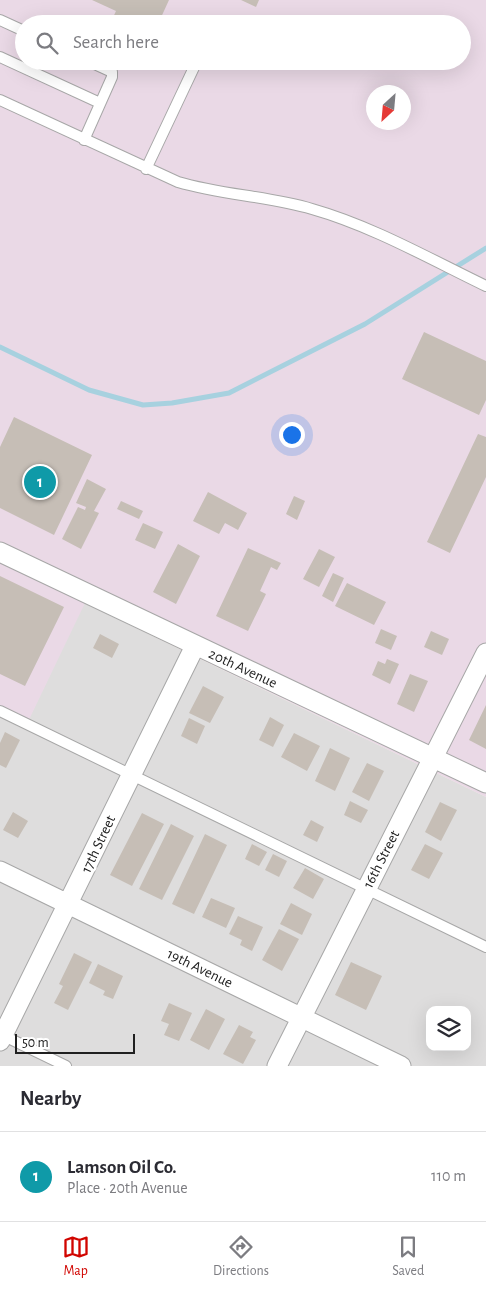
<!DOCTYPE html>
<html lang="en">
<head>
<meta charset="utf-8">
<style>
  :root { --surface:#fff; --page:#f2f2f3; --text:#2b2b33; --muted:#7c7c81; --line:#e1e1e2; --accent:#d10500 }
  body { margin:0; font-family:"Alegreya Sans",sans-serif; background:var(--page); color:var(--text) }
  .controls { position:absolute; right:15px; bottom:15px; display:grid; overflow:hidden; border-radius:10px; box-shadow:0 5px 20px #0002 }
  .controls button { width:45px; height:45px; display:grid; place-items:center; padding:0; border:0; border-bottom:1px solid var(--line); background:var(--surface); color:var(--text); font:25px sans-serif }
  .compass { position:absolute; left:366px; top:85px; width:45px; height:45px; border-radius:50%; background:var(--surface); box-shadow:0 5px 20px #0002; rotate:206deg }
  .scale { position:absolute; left:15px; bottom:12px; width:120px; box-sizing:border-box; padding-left:5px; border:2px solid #202020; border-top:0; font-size:14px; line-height:18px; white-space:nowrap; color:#202020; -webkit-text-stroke:4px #fff; paint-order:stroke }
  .you { position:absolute; left:291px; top:434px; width:18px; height:18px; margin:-12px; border:4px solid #fff; border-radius:50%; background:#1a73e8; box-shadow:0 0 0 8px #1a73e833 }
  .badge { display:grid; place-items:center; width:32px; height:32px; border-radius:50%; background:var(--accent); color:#fff; font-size:16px; font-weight:700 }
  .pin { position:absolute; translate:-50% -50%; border:2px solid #fff; box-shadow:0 1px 5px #0006 }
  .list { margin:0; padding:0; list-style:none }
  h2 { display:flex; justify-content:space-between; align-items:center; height:65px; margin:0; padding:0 20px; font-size:21px }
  h2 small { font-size:16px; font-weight:400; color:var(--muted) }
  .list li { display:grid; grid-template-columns:32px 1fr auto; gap:15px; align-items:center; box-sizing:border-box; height:90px; padding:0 20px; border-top:1px solid var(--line) }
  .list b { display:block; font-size:19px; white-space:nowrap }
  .list p { margin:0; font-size:16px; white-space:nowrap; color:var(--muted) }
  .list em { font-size:16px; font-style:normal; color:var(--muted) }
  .icon { flex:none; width:28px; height:28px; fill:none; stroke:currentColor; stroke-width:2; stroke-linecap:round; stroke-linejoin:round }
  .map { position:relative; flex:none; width:486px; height:1066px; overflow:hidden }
  .search { position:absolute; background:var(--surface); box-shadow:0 5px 20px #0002; left:15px; right:15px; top:15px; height:55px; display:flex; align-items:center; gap:12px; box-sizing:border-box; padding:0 18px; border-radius:28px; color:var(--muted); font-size:19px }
  .sheet { height:155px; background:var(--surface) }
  nav { display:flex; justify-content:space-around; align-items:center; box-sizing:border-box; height:70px; border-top:1px solid var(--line); background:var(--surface); font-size:14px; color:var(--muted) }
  nav a { display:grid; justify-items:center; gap:2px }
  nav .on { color:var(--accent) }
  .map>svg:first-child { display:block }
  .residential { fill:#dedddd; fill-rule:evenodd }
  .industrial { fill:#ead9e6; fill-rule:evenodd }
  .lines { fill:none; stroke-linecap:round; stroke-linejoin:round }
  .stream { stroke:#a7d1df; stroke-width:5 }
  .building { fill:#c6beb6 }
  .service-casing { stroke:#a7a7a7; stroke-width:12 }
  .minor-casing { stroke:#a7a7a7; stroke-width:21 }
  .service { stroke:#fff; stroke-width:10 }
  .minor { stroke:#fff; stroke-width:19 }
  .labels { text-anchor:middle; stroke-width:5; stroke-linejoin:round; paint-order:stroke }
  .street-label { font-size:15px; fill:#202020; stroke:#fff }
</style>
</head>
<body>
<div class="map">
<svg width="486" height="1066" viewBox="0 0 486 1066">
  <rect width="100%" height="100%" fill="#f1eee7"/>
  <path class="residential" d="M84,603L486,797V1066H0V715L25,727ZM430,1010H467V1047H430Z"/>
  <path class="industrial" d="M0,0H486V797L85,603L25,728L0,715ZM24,24H462V61H24ZM374,92H404V122H374Z"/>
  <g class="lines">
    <path class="stream" d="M0,347L89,390L143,405L172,403L229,393L365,324L486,248"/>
  </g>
  <path class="building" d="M92,0H169L158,24H110L116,11Z
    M241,0H259L256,7Z
    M424,332L486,361V400L479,415L402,379Z
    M14,417L92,455L54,535L0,508V447Z
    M478,434L486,437V477L450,553L427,542Z
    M87,479L106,489L94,511L99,513L81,549L62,539L78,507L85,510L86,507L76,503Z
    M208,492L247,513L238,530L225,523L219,534L193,521Z
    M294,496L305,501L297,520L286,514Z
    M121,501L143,511L139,519L117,509Z
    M143,523L163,532L155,549L135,540Z
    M178,544L200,556L176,604L153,592Z
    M248,548L281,563L277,570L271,567L260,591L266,594L248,631L216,616Z
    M319,549L335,557L319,587L303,579Z
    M333,573L344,578L333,602L322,596Z
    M0,576L64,607L25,686L0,674Z
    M347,583L386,602L374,625L335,606Z
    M381,629L397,636L391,650L375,643Z
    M431,631L449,639L442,655L424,647Z
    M100,634L119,644L112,658L93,648Z
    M387,659L399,664L390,684L372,675L378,661L385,664Z
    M410,674L428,681L414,712L397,704Z
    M203,686L224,697L210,723L189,713Z
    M486,705V749L469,740Z
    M270,717L284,725L273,747L259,740Z
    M189,718L205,726L197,744L181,736Z
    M5,732L20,740L6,768L0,765V743Z
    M294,733L320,746L307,771L281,757Z
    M330,748L350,758L335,791L315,781Z
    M367,763L384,771L369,801L352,792Z
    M350,801L368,810L361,823L344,815Z
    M440,802L457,810L441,841L425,832Z
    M13,812L28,821L18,838L3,830Z
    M142,813L164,824L132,886L110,875Z
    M311,820L324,827L317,842L303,835Z
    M171,824L194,836L162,900L139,889Z
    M205,834L227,845L194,914L172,904Z
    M252,844L267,852L259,866L245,859Z
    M425,844L443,853L429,879L411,870Z
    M273,854L287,861L279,877L265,870Z
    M305,868L324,879L313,899L293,888Z
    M211,898L235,908L226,928L202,917Z
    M291,903L312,914L302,935L280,924Z
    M238,916L263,927L252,951L240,945L242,940L229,934Z
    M279,929L299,939L282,971L262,960Z
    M74,953L92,962L68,1010L54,1003L63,986L59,984Z
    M351,962L382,976L366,1010L335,995Z
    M98,964L123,976L113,999L103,995L105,991L89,983Z
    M169,1003L192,1013L179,1041L164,1035L169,1024L161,1021Z
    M206,1009L225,1019L209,1050L190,1040Z
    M239,1025L253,1032L250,1037L256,1040L243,1064L223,1054Z"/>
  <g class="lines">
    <defs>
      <path id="service" d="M0,20L24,31
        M0,57L100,103
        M0,100L178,182C222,195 268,196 312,209C372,226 430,259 486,286
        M84,140L112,77V72L88,61
        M146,169L197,61
        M0,711L486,947
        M0,1034L66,1066"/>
      <path id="minor" d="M0,552L486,783
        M0,871L401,1066
        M0,1041L195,646
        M277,1066L486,653"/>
    </defs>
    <use href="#service" class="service-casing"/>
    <use href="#minor" class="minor-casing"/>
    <use href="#service" class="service"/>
    <use href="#minor" class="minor"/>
  </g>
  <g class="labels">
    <g class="street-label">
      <text transform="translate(243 668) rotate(25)" y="5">20th Avenue</text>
      <text transform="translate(98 844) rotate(-65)" y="5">17th Street</text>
      <text transform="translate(381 859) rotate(-63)" y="5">16th Street</text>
      <text transform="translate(200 968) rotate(26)" y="5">19th Avenue</text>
    </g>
  </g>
</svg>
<div class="controls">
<button><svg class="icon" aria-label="layers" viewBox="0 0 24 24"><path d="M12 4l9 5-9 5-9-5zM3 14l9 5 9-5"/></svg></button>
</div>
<svg class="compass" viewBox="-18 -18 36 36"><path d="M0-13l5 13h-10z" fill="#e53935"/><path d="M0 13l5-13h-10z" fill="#7c7c81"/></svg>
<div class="scale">50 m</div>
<div class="you"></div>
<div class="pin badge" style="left:40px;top:482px;background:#0f9aa8">1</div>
<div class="search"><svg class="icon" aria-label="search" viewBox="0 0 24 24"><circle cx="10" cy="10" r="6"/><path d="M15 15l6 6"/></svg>Search here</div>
</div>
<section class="sheet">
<h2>Nearby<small></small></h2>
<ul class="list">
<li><span class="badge" style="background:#0f9aa8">1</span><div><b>Lamson Oil Co.</b><p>Place · 20th Avenue</p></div><em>110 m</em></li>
</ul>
</section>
<nav>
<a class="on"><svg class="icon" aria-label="map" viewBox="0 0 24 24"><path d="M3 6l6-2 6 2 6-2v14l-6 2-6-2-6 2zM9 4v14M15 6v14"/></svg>Map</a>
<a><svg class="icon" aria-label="directions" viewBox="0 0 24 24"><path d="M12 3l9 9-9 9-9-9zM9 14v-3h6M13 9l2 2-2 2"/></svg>Directions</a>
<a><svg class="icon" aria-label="saved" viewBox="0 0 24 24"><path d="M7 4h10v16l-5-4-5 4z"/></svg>Saved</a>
</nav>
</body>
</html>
